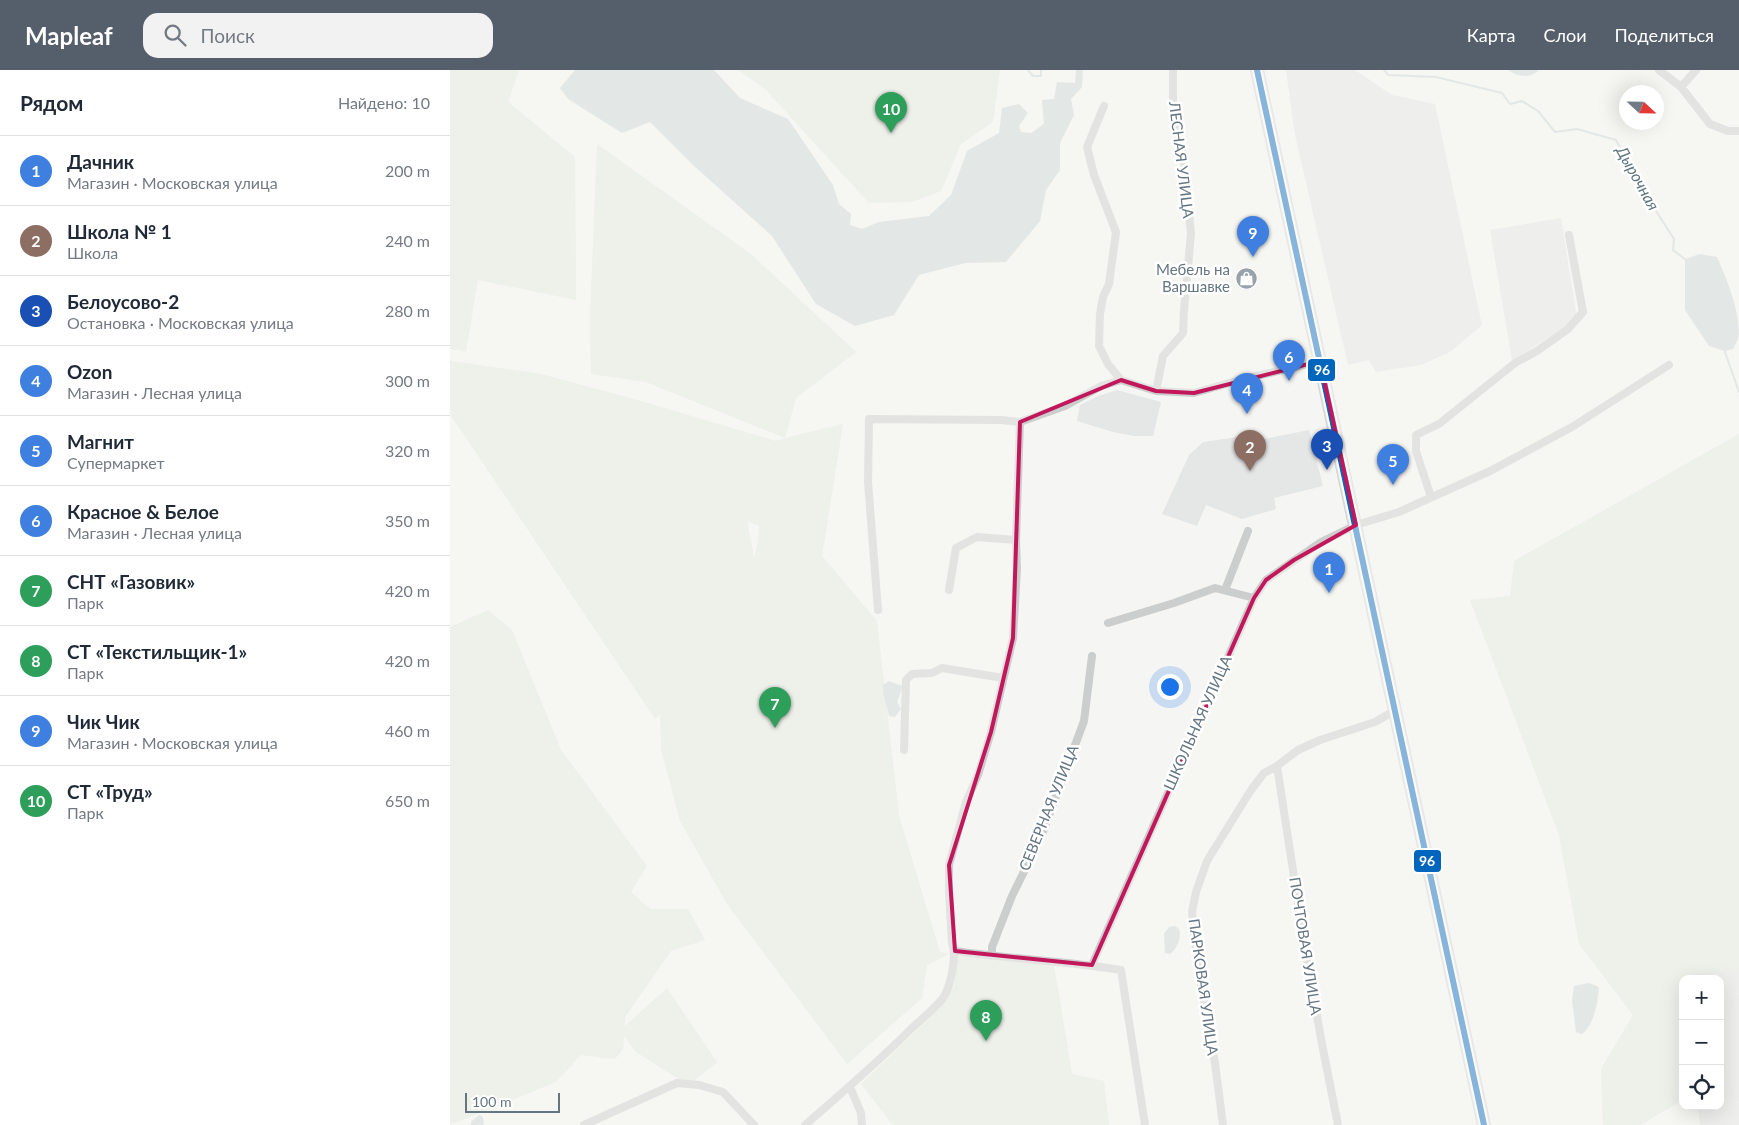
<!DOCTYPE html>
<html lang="ru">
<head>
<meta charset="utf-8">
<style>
  :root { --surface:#fff; --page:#f2f2f3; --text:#1f2937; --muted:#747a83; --line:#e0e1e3; --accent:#555f6b }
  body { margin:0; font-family:Lato,sans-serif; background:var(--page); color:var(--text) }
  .controls { position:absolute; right:15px; bottom:15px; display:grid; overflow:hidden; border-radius:10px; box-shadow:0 5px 20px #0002 }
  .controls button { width:45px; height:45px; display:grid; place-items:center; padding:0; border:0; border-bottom:1px solid var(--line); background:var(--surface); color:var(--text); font:25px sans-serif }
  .compass { position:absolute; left:1169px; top:15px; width:45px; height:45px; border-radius:50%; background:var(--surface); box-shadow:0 5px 20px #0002; rotate:112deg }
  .scale { position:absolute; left:15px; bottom:12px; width:95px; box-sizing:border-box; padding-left:5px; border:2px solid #657683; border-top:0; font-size:14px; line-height:18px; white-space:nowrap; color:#657683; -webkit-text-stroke:4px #fff; paint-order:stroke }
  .you { position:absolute; left:719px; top:616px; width:18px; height:18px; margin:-12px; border:4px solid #fff; border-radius:50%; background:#1a73e8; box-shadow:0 0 0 8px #1a73e833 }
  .badge { display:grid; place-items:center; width:32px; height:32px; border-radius:50%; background:var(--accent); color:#fff; font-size:16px; font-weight:700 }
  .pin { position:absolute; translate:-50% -41px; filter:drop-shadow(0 1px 2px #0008) }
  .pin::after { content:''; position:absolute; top:26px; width:18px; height:15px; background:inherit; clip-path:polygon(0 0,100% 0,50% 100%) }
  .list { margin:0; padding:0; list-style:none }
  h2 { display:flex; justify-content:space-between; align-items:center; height:65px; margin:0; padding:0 20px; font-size:21px }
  h2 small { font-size:16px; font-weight:400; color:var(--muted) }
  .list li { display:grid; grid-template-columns:32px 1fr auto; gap:15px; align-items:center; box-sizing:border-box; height:70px; padding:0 20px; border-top:1px solid var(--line) }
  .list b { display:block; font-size:19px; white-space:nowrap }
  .list p { margin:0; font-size:16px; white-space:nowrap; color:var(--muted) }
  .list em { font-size:16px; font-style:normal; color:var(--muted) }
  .icon { flex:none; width:28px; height:28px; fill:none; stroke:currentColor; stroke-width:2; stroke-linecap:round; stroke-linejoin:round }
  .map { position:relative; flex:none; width:1289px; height:1055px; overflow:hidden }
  header { display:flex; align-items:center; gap:30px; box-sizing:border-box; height:70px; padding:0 25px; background:var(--accent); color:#fff }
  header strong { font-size:24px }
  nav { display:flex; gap:28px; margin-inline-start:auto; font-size:18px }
  .search { width:350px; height:45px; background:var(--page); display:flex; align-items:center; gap:12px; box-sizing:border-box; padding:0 18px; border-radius:15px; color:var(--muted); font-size:19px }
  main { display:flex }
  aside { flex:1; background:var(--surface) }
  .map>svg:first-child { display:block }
  .built { fill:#e5e6e6 }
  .green { fill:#e4e8e1; fill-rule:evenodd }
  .water { fill:#cdd6d8 }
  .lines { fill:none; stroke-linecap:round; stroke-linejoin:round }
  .stream { stroke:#cdd6d8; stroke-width:2 }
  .trunk-casing { stroke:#d1d2d2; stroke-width:14 }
  .minor { stroke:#cccece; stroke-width:8 }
  .trunk { stroke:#e0e1e1; stroke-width:12 }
  .bus-1-casing { stroke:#fff; stroke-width:10 }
  .bus-1 { stroke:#0065bd; stroke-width:6 }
  .marked { fill:none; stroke:#c2185b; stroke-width:4; stroke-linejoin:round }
  .labels { text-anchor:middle; stroke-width:5; stroke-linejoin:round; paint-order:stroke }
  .street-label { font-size:15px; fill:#657683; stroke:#fff }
  .poi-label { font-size:15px; fill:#657683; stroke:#fff; text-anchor:end }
  .water-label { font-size:16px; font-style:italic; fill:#607780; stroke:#fff }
  .line-badge { stroke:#fff; stroke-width:2 }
  .badge-label { font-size:14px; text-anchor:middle; font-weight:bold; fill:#fff }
</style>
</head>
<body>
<header>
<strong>Mapleaf</strong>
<div class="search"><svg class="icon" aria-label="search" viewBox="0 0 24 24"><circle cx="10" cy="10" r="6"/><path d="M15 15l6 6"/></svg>Поиск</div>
<nav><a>Карта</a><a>Слои</a><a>Поделиться</a></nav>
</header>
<main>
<aside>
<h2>Рядом<small>Найдено: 10</small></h2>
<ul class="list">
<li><span class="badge" style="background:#3f7fe0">1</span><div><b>Дачник</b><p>Магазин · Московская улица</p></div><em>200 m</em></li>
<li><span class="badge" style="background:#8d6e63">2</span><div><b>Школа № 1</b><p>Школа</p></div><em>240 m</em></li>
<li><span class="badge" style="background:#1a4fb4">3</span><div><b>Белоусово-2</b><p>Остановка · Московская улица</p></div><em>280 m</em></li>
<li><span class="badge" style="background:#3f7fe0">4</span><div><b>Ozon</b><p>Магазин · Лесная улица</p></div><em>300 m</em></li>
<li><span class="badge" style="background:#3f7fe0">5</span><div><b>Магнит</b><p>Супермаркет</p></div><em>320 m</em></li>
<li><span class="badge" style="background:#3f7fe0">6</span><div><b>Красное &amp; Белое</b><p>Магазин · Лесная улица</p></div><em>350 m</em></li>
<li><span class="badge" style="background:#2e9e5b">7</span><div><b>СНТ «Газовик»</b><p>Парк</p></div><em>420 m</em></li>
<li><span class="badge" style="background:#2e9e5b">8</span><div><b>СТ «Текстильщик-1»</b><p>Парк</p></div><em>420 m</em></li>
<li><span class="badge" style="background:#3f7fe0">9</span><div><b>Чик Чик</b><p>Магазин · Московская улица</p></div><em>460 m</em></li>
<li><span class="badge" style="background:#2e9e5b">10</span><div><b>СТ «Труд»</b><p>Парк</p></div><em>650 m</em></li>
</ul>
</aside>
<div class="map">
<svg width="1289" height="1055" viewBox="0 0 1289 1055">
  <rect width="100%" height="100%" fill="#f5f5f3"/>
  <path class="built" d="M836,0H905L942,25L985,34L1032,255L1000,282L971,295L926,302L919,290L898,295L845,65Z
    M1111,148L1127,249L1062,291L1040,160Z
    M667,320L711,332L703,366H684L663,362L627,351L630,335L648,326Z
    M859,360L873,416L824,428L826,439L792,449L756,435L747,456L712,444L739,385L753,372L801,365L808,370Z
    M1289,897V1055H1250L1248,1036H1270V909H1236V905Z"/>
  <path class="green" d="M0,0H69L58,32L125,87L126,230L28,210L16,281L0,279Z
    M288,0H550L543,52L511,74L491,121L462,132L419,133L315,19Z
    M147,74L301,184L406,282L346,328L335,368L393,354L372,486L427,551L449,746L490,882L499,884L477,895L472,928L397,994L277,834L230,751L211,679L210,644L205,649L0,344V291L91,304L191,331L326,371L335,368L196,312L141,304L140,250ZM297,451L309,456L308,472L304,488Z
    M1289,364V899L1236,905V909H1233V1030L1190,1055H1153L1151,999L1183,945L1129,874L1109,765L1020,530L1060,526L1064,491Z
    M38,540L62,560L111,680L197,796L181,822L200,839H238L255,870L221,881L175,947V956L217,918L267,992L241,1013L227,1008L186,982L174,966L173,979L165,989L131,985L106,1012L2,1054L0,1053V557Z
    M508,886L604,895L622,1004L654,1011L659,1055H443L411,1014L489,939L504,916Z"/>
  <path class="water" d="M125,0H264L290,28L338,49L383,115L389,134L401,144L400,155L412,159L429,152L479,146L501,125L517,81L549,63L552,38L569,34L578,43L569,56L571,62L581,63L594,54L592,30L604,29L607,12L625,13L626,0H633L632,17L621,29L624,45L610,73V100L596,120L590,151L556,192L515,193L469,205L444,245L405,256L366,234L322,166L243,95L200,52L172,63L118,29L110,18Z
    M1058,0H1089C1079,9 1069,7 1058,0Z
    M1250,184L1267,187C1277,210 1289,238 1289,265C1288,269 1285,274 1283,279L1275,281L1259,276L1235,240V189Z
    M439,611L452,616V619L447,632L451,639L445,647L439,646L433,623V615Z
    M725,856L729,859C732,867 727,879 720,884L715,883L714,864L719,857Z
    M1139,913L1149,917C1148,931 1144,956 1132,964L1126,962L1122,930L1124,916Z
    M29,1045L32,1046L34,1051L33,1055H21V1052Z"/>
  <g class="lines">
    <path class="stream" d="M578,0L583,6H591V0
      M934,0L938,5L986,7L1052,23L1060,34L1072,31L1088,41L1105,62L1127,59L1166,70L1190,116L1224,169L1223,180L1236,190
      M1274,279L1289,322"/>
    <defs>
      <path id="trunk" d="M807,0L1034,1055"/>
    </defs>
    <use href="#trunk" class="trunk-casing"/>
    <path class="minor" d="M1209,0L1231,17L1246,0
      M1231,17L1260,54L1278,61H1289
      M654,36L637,77L644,105L666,162L659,214L653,227L650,244L649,276L658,294L671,310
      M706,321L713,286L733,263L734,240L741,164L734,91L723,44V0
      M981,427L966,381V365L989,354L1065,293L1087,281L1118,259L1133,242L1119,165
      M499,520L506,478L527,467L566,470
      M775,520L798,461
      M428,540L418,412L419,349L551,350L570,352L615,336L651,316L671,310L706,321L744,323L786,311L870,291
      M658,553L724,533L765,518L804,528
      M454,680L456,610L462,604L482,603L492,598L553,608
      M827,696L854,872L872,974L888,1055
      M505,881C560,889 616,891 671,900L695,1055
      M542,886V877L562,826L591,767L634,651L642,586
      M642,895L804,528L816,510L871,472L906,455L949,442L1040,401L1122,357L1219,295
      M400,1017L411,1043L412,1055
      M134,1055L227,1013L249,1015L273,1022L304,1055
      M355,1055C391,1024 427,993 460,960C470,950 484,940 493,928C501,916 507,886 502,873L499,821V795L516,732L528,705L541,662L563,568L567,499L566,470L570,352
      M773,1055L765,993L748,898L742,842L746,822L757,791L801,720L814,703L827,696L848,680L870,670L925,652L944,641"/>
    <use href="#trunk" class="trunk"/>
    <defs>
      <path id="bus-1" d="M807,0L1034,1055"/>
    </defs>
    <use href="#bus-1" class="bus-1-casing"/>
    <use href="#bus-1" class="bus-1"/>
  </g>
  <path d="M0 0H1289V1055H0ZM870,291L906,455L844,490L816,510L804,528L642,895L505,881L499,795L541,662L563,568L570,352L671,310L706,321L744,323Z" fill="#f5f5f3" fill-opacity=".55" fill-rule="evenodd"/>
  <path class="marked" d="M870,291L906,455L844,490L816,510L804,528L642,895L505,881L499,795L541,662L563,568L570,352L671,310L706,321L744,323Z"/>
  <defs>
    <symbol id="shop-disc" viewBox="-11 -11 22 22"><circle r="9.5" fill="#97a2aa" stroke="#fff"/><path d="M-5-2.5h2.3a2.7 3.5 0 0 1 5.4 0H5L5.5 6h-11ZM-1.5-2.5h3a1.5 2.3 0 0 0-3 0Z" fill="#fff"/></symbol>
  </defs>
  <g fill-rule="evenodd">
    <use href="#shop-disc" x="784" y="196" width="25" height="25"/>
  </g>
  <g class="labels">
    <g class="street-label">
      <text transform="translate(731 90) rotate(83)" y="5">ЛЕСНАЯ УЛИЦА</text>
      <text transform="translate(748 653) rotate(-66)" y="5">ШКОЛЬНАЯ УЛИЦА</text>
      <text transform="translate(599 738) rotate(-68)" y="5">СЕВЕРНАЯ УЛИЦА</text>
      <text transform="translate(855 876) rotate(81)" y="5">ПОЧТОВАЯ УЛИЦА</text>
      <text transform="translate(753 917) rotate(82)" y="5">ПАРКОВАЯ УЛИЦА</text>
    </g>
    <g class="poi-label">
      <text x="780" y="205">Мебель на<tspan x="780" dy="17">Варшавке</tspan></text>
    </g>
    <g class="water-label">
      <text transform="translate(1188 108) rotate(61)" y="6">Дырочная</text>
    </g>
  </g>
  <g class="line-badge">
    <rect x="857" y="288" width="29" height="24" rx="5" fill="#0065bd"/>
    <rect x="963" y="779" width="29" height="24" rx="5" fill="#0065bd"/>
  </g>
  <g class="badge-label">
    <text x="872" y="305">96</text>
    <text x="977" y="796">96</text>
  </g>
</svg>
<div class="controls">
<button>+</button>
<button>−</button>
<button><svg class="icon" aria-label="locate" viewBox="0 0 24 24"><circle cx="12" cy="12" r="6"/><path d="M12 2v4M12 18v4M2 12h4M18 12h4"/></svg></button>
</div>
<svg class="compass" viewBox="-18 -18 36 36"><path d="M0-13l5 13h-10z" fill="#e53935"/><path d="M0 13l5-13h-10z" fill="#747a83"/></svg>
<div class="scale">100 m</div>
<div class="you"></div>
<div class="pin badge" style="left:879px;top:523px;background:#3f7fe0">1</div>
<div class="pin badge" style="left:800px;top:401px;background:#8d6e63">2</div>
<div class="pin badge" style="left:877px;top:400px;background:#1a4fb4">3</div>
<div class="pin badge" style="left:797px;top:344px;background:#3f7fe0">4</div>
<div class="pin badge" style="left:943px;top:415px;background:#3f7fe0">5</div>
<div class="pin badge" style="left:839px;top:311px;background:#3f7fe0">6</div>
<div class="pin badge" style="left:325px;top:658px;background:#2e9e5b">7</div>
<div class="pin badge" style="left:536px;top:971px;background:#2e9e5b">8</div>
<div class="pin badge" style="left:803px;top:187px;background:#3f7fe0">9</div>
<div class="pin badge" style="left:441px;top:63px;background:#2e9e5b">10</div>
</div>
</main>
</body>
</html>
